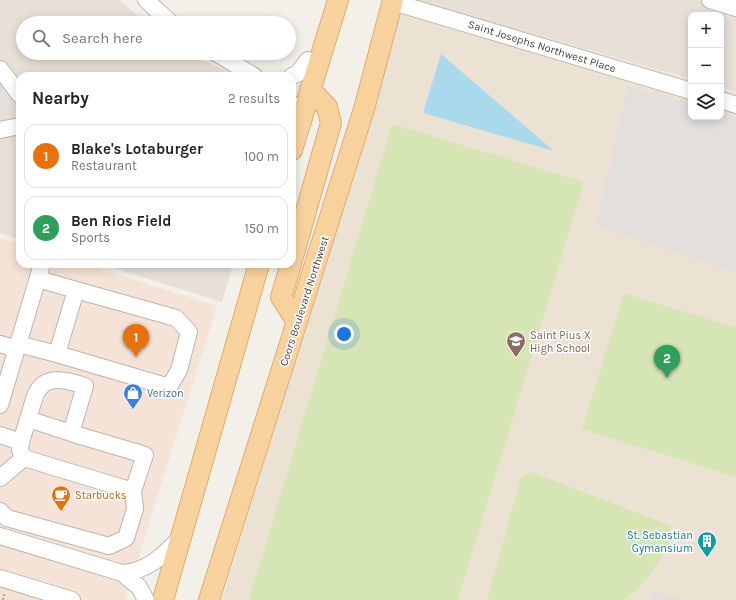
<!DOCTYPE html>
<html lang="en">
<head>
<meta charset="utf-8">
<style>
  :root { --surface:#fff; --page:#f2f2f2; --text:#222; --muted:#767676; --line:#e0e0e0; --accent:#ed2926 }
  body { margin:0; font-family:Karla,sans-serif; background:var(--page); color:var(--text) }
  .controls { position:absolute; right:12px; top:12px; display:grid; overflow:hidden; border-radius:8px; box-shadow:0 2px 10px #0003 }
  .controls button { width:36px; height:36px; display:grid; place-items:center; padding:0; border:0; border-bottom:1px solid var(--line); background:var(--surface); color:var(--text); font:20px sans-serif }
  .you { position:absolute; left:344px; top:334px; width:14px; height:14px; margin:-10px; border:3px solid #fff; border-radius:50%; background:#1a73e8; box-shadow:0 0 0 6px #1a73e833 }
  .badge { display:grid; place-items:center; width:26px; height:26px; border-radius:50%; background:var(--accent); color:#fff; font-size:13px; font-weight:700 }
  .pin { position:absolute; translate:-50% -33px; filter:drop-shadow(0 1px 2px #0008) }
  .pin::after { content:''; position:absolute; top:21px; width:14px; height:12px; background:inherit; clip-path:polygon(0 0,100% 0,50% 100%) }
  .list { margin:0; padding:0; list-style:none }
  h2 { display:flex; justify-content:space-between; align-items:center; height:52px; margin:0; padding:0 16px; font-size:17px }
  h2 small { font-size:13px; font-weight:400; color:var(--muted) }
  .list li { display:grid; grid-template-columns:26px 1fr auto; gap:12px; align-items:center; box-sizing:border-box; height:64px; margin:0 8px 8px; padding:0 8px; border:1px solid var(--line); border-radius:12px }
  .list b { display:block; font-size:15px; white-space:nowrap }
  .list p { margin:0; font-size:13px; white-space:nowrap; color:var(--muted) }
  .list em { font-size:13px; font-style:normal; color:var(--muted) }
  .icon { flex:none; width:22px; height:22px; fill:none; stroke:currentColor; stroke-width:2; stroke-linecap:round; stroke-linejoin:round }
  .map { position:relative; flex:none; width:736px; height:600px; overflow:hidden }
  .search { position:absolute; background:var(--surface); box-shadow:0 2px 10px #0003; left:16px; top:16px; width:280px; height:44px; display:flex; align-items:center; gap:10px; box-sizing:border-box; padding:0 14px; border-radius:22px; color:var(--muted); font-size:15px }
  .panel { position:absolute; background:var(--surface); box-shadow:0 2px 10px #0003; left:16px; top:72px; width:280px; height:196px; border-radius:12px }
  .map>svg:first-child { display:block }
  .residential { fill:#e7e0d7 }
  .commercial { fill:#f4e3d6 }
  .education { fill:#ece2d4 }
  .green { fill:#d6e5b4 }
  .parking { fill:#e2dfdd }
  .water { fill:#a9daec }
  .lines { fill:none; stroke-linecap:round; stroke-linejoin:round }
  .minor-casing { stroke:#beb5ac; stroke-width:18 }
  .major-casing { stroke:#ddac6d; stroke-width:22 }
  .path { stroke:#bfaf9e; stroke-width:2.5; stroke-dasharray:2 2; stroke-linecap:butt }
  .minor { stroke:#fff; stroke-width:16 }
  .major { stroke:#f8d29d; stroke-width:20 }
  .labels { text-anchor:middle; stroke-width:3; stroke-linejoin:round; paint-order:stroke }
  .street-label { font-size:11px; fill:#473f38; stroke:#fff }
  .education-label { font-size:11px; fill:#785e54; stroke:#fff; text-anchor:start }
  .shop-label { font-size:11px; fill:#366cbe; stroke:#fff; text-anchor:start }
  .food-label { font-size:11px; fill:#c56008; stroke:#fff; text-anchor:start }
  .culture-label { font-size:11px; fill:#0d838f; stroke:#fff; text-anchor:end }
</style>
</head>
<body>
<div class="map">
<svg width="736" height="600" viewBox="0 0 736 600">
  <rect width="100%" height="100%" fill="#f3efe9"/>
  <path class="residential" d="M0,0H119L146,23H23V53H190L236,76H20V239L0,233Z
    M412,0H736V92L721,88V15H691V79Z
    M100,264H233L222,302Z"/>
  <path class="commercial" d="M0,238L20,244V264H84L217,306L125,600H0Z"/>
  <path class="education" d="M405,0H412L691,80V117H721V89L736,93V600H222Z"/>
  <path class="green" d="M392,124L584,182L458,600H249Z
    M624,293L736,328V477L582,429Z
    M532,472L671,526C669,555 646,584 624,600H487L521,477Z"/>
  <path class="parking" d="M0,77L20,106V109L11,117L0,102Z
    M628,86L691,104V117H721V113L736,117V272L596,225Z
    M656,591L685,600H650Z"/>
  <path class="water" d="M441,54L554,151L423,113Z"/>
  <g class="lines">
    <defs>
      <path id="minor" d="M146,0L171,23
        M710,0L736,8
        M393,2L691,91
        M216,53L254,76
        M0,69L20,95
        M292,76L297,74L308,60
        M721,100L736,105
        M292,104L299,126
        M0,130L20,126
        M38,279L76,290
        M0,344L17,349
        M18,344L57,354L76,290L176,318L189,332L179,370L169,387L57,354
        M0,405L42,264
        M0,435L21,442L35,396C44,373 66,380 85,386L71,433L28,419
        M21,442L20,450L24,458L133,491L145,455L71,433
        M0,478L24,458
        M0,511L7,518L109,546L126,538L135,509L133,491
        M0,536L122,573
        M0,578L72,600
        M146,600L139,587L122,573C147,572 165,554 181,537"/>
      <path id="major" d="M292,150L338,0
        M292,260L331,123L327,107L310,89
        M291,264L281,297L297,322
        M163,600L259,264
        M209,600L364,109L393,0"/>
    </defs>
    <use href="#minor" class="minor-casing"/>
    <use href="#major" class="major-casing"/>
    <path class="path" d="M3,600L4,594"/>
    <use href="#minor" class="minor"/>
    <use href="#major" class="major"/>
  </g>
  <defs>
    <symbol id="school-pin" viewBox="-11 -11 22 30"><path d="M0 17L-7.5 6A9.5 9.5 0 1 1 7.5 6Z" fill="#8d6e63" stroke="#fff"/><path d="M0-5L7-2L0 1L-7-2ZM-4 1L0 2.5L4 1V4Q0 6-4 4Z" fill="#fff"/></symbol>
    <symbol id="shop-pin" viewBox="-11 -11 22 30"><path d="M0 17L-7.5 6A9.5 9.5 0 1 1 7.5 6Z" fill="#3f7fe0" stroke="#fff"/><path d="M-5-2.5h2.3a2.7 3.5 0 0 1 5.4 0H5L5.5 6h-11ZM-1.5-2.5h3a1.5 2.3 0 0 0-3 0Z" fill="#fff"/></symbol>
    <symbol id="cafe-pin" viewBox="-11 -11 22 30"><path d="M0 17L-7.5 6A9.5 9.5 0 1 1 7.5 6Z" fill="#e8710a" stroke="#fff"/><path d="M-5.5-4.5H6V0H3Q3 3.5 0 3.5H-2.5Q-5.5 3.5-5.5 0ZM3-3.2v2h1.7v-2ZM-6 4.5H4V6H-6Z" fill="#fff"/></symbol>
    <symbol id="building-pin" viewBox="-11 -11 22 30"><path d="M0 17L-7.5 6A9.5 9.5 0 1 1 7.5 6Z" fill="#0f9aa8" stroke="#fff"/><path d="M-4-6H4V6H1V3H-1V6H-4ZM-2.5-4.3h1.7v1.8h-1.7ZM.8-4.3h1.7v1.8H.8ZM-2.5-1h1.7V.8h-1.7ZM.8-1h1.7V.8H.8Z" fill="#fff"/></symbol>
  </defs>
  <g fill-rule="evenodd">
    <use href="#school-pin" x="505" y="330" width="22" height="30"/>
    <use href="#shop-pin" x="122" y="382" width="22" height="30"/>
    <use href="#cafe-pin" x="50" y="484" width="22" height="30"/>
    <use href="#building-pin" x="696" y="530" width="22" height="30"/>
  </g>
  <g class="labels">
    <g class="street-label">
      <text transform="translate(542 46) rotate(17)" y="4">Saint Josephs Northwest Place</text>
      <text transform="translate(304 301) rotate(-72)" y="4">Coors Boulevard Northwest</text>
    </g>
    <g class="education-label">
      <text x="530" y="339">Saint Pius X<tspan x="530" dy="13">High School</tspan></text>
    </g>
    <g class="shop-label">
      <text x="147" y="397">Verizon</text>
    </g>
    <g class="food-label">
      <text x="75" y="499">Starbucks</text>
    </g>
    <g class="culture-label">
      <text x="693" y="539">St. Sebastian<tspan x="693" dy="13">Gymansium</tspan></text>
    </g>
  </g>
</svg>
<div class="controls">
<button>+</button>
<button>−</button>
<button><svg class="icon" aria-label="layers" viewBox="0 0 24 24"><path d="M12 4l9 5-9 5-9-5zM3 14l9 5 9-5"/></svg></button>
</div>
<div class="you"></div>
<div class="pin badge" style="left:136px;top:357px;background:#e8710a">1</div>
<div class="pin badge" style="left:667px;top:378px;background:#2e9e5b">2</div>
<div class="search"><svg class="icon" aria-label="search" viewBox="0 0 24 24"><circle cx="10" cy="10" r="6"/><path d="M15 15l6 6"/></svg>Search here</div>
<section class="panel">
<h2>Nearby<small>2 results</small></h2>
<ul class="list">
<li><span class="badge" style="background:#e8710a">1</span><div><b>Blake's Lotaburger</b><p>Restaurant</p></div><em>100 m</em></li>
<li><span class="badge" style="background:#2e9e5b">2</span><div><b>Ben Rios Field</b><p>Sports</p></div><em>150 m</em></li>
</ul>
</section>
</div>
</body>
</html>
